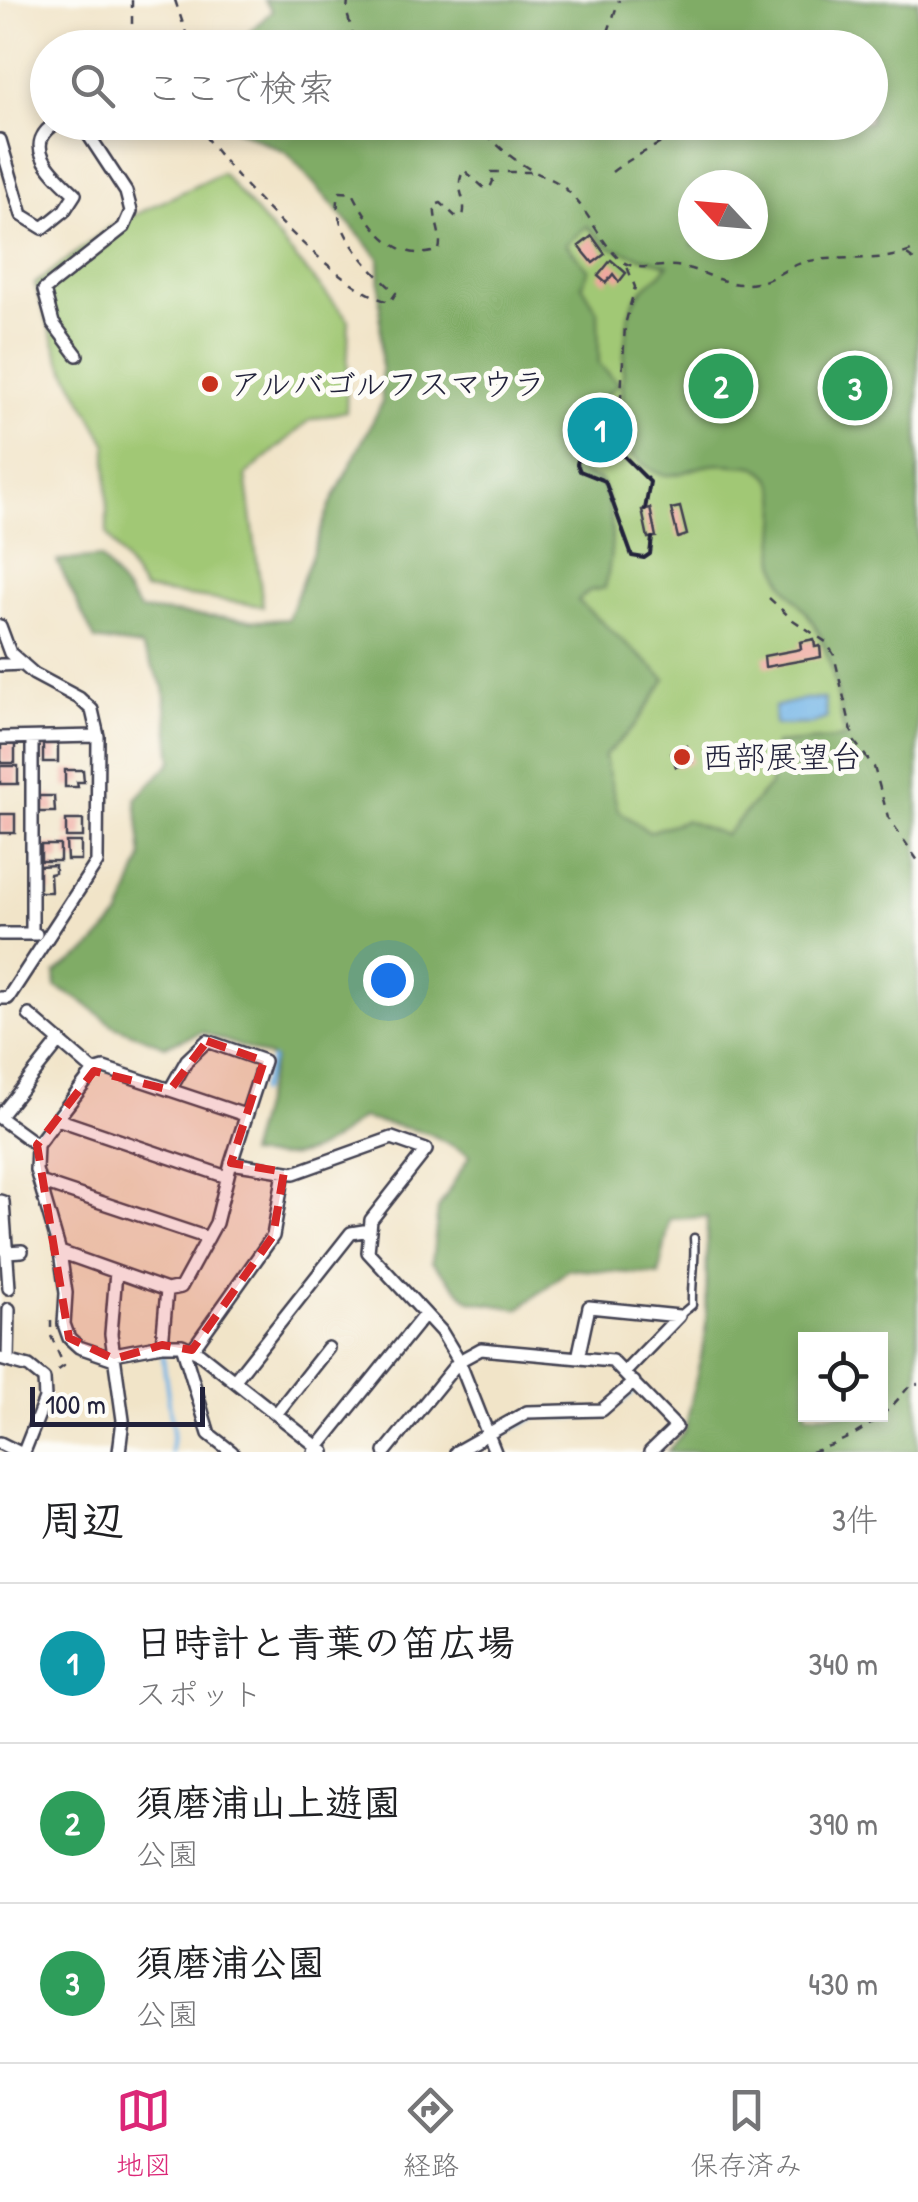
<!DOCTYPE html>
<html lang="ja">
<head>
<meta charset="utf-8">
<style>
  :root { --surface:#fff; --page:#f2f2f2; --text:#202124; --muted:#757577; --line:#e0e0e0; --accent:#db2777 }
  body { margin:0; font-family:"Patrick Hand","Klee One",sans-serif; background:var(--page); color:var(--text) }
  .controls { position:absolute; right:30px; bottom:30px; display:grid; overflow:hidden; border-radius:0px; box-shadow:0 5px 15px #0003 }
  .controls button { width:90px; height:90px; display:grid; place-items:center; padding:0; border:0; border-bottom:2px solid var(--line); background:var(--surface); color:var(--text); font:50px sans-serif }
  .compass { position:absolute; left:678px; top:170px; width:90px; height:90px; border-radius:50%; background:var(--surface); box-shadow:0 5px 15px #0003; rotate:296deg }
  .scale { position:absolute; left:30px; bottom:25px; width:175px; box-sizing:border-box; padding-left:10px; border:5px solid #22223b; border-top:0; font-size:28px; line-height:35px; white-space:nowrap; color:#22223b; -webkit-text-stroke:8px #fdfcf7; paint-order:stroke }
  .you { position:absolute; left:388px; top:980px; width:35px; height:35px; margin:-25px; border:8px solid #fff; border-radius:50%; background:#1a73e8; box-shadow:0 0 0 15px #1a73e833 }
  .badge { display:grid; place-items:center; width:65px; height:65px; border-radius:50%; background:var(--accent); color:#fff; font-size:32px; font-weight:700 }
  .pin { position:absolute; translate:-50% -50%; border:5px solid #fff; box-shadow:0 2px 10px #0006 }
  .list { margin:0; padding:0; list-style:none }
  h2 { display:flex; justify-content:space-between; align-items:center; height:130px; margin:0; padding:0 40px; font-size:42px }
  h2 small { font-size:32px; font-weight:400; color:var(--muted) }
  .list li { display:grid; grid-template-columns:65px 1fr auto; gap:30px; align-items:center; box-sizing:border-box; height:160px; padding:0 40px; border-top:2px solid var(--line) }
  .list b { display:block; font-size:38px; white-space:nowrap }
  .list p { margin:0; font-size:32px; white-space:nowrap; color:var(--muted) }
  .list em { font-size:32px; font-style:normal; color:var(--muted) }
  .icon { flex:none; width:55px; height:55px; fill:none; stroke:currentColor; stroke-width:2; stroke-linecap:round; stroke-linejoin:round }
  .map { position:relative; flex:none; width:918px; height:1452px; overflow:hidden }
  .search { position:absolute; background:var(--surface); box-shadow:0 5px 15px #0003; left:30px; right:30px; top:30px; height:110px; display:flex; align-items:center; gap:25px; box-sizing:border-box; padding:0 35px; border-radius:55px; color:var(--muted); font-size:38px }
  .sheet { height:610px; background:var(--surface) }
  nav { display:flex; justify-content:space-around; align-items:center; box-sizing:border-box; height:140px; border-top:2px solid var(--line); background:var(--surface); font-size:28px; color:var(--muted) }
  nav a { display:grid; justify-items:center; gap:5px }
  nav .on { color:var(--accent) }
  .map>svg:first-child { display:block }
  .green { fill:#a1c874; stroke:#627558; stroke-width:2.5; fill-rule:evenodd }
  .forest { fill:#80ac66; stroke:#516750; stroke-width:2.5; fill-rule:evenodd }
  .water { fill:#71b4e6; stroke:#4a6b90; stroke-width:2.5 }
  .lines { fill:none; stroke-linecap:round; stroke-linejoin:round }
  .stream { stroke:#71b4e6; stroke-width:4 }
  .building { fill:#efa89f }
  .service-casing { stroke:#413f50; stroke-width:11 }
  .minor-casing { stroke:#413f50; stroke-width:16 }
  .path { stroke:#413f50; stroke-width:2.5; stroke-dasharray:8 8; stroke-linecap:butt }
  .service { stroke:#fff; stroke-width:6 }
  .minor { stroke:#fff; stroke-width:11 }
  .rail { stroke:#22223b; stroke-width:4 }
  .marked { fill:#d62828; fill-opacity:0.2; stroke:#d62828; stroke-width:8; stroke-dasharray:20 12; stroke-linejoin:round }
  .poi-dot { fill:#c8321e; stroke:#fdfcf7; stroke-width:4 }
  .labels { text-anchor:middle; stroke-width:10; stroke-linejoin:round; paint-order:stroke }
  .poi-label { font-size:32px; fill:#22223b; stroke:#fdfcf7; text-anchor:start }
</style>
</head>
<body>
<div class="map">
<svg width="918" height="1452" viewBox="0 0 918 1452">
  <rect width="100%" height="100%" fill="#fdfcf7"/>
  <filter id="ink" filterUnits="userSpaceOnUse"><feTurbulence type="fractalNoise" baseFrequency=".01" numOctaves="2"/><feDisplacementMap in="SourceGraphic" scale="20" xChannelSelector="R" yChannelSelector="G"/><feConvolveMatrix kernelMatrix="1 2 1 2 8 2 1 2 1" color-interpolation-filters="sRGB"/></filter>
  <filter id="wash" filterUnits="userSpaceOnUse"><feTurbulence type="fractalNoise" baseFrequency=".0048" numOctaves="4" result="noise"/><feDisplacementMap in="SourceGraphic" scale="40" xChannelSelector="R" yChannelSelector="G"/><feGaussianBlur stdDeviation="2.25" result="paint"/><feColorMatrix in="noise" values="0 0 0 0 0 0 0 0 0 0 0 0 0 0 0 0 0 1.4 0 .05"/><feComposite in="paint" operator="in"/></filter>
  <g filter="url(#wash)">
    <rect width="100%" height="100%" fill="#f1e4c8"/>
    <path class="green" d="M918,0V691L673,902L551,723L533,267L607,179L870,122V48ZM693,185H753V245H693Z
      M222,173L349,320L346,411L310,420L246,475L263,606L144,590L107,534V445L59,357L35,284L108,228Z"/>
    <path class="forest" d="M264,0H918V1452H667L685,1430L706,1332L707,1217L670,1219L659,1275L569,1269L519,1309L470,1301L432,1262L438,1209L470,1155L428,1133L361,1118C318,1154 305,1161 248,1155L274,1059L202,1032L165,1046L114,1026L83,1002L56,987L55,973L87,952L120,916L142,858L136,799L172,761L164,687L141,647L95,640L57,561L100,557L140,610L259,621L288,619L330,505L382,403L379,258L287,153L223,123L870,122V48L234,47L272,11ZM693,185H753V245H693ZM587,226L608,247L668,265C659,278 644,285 636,298C620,321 622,415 624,445C674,503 678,458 734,465C741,466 752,465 758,468C792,484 771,534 776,561C782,594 802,601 815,626C834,660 838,702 845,738L775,744L770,785L725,835L685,820L649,832L618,810L604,756L634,727L666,679L578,601L589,591L605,588C613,554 617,510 599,479C577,477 578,461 562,451L563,436L592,406L619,384L599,364L598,312L582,285L589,270L566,244ZM806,1340H880V1414H806Z"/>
    <path class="water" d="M805,699H824L827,718L812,724L775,725L774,707Z"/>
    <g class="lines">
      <path class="stream" d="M260,1092L272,1059
        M208,1250L217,1232
        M162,1351L173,1432L171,1452
        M554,1417L604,1416L635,1390
        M495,1437L535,1417"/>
    </g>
    <g id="blocks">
      <path class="building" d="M592,236L605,254L593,263L579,246Z
        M611,260L626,273L619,282L613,274L606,283L598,276Z
        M584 430a16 16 0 1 1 32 0a16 16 0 1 1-32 0Z
        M680,507L687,535L678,538L671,509Z
        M650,508L656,537L648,538L642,510Z
        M814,639L815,647L820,646L821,657L765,667L764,656L801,649L800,642Z
        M1,744H15V763H1Z
        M43,744H58V762H43Z
        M687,746L692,762L676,767L671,752Z
        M0,766H18V784H0Z
        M65,770H83L84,782H77L78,787H65Z
        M39,796H54L55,812H39Z
        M0,814H15V833H0Z
        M66,820H83V837H66Z
        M66,842H81V860H67Z
        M41,845H60V861H41Z
        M55,865V873L50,874L51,892H39V866Z"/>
    </g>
  </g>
  <g filter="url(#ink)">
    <use href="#blocks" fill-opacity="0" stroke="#413f50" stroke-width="2.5"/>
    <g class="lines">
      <defs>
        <path id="service" d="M679,1316L692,1305C691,1282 696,1262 694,1238"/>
        <path id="minor" d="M63,122L86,131L126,192L131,211L124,227L44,290L53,323L77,355
          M0,140L22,215L43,228L64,211L75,194C55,175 18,145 58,122
          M0,626L10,653L34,674L79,698L92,710L98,736L97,862L8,998H0
          M0,665L23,664
          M0,738L98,736
          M32,738V934
          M0,934H36
          M29,1015L94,1071
          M170,1090L245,1115
          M0,1116L60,1041
          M0,1118L37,1145
          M57,1119L227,1177
          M231,1163L264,1061L207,1041L187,1060L170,1090L104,1068L94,1071L37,1145L36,1170L60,1252L167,1290L181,1287L216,1223L231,1163L294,1173L392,1138L426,1150L371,1220L368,1252L441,1331L459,1361L495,1452
          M40,1182L208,1238
          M0,1201L3,1202L9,1288
          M6,1252L22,1251
          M60,1252L66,1293L64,1324L69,1338L79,1347L114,1359
          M116,1272L111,1334L123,1420L119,1452
          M167,1290L162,1345H182L200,1354L324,1452
          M182,1345L209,1434L232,1452
          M192,1350L273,1236L284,1172
          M114,1354L162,1345
          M578,1358L589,1307L679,1316L624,1373
          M0,1359L29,1367L44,1379L45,1399L24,1452
          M8,1361L9,1309
          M234,1381L351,1233L370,1230
          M276,1414L328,1348
          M0,1443L18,1452
          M314,1452L425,1314
          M385,1452L459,1361L481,1349L612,1361L676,1427L650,1452
          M456,1452L527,1412L602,1410L634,1382"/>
      </defs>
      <use href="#service" class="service-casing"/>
      <use href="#minor" class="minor-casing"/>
      <path class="path" d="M132,0V48
        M175,0L191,48
        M348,0L347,13L357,48
        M608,48L609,29L619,0
        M196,122C222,168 340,292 390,302L396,293C372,271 327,228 340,192L353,193C369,225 397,265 439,250C443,235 433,221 435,205L441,203L455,216H463C468,199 453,188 464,170L483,187L490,188L493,181L490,172H536
        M475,122C493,142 510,158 533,171C542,176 553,179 561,185C586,205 596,235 617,257C634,274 655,264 676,266C705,269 725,289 756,283C774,280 788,266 805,262C844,253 881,266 918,248
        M612,172C638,152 668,143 692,122
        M907,255L918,263
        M619,433L625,325L635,287L626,264
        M769,598L793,620L826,642L834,655L854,741L874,767L888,817L918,861
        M51,1320V1336L64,1366L54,1373
        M811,1452C854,1439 882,1421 910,1385L918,1384"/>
      <use href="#service" class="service"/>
      <use href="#minor" class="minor"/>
      <path class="rail" d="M645,509L650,482L624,456L586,448L580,452L577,464L580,471L605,481L632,556L644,558L650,554L652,538"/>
    </g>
  </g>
  <path class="marked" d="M207,1041L264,1061L231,1163L284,1172L273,1236L192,1350L162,1345L114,1359L69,1338L37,1145L94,1071L170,1090Z"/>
  <g class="poi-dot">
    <circle cx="210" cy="384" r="10"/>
    <circle cx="682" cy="757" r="10"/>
  </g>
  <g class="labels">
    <g class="poi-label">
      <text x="230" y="395">アルバゴルフスマウラ</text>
      <text x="702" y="768">西部展望台</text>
    </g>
  </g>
</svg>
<div class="controls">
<button><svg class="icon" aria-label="locate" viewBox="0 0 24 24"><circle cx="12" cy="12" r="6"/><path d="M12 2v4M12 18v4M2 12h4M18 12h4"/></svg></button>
</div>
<svg class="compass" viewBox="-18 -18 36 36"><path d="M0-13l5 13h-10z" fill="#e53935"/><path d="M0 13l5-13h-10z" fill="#757577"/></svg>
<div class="scale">100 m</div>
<div class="you"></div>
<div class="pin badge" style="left:600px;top:430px;background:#0f9aa8">1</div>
<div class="pin badge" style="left:721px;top:386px;background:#2e9e5b">2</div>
<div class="pin badge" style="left:855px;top:388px;background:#2e9e5b">3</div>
<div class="search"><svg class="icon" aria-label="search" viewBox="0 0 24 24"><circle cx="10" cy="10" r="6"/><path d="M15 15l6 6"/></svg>ここで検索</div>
</div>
<section class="sheet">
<h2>周辺<small>3件</small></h2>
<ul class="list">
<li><span class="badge" style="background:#0f9aa8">1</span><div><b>日時計と青葉の笛広場</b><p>スポット</p></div><em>340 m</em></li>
<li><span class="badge" style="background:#2e9e5b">2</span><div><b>須磨浦山上遊園</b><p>公園</p></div><em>390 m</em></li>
<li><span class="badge" style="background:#2e9e5b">3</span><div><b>須磨浦公園</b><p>公園</p></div><em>430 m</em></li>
</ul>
</section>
<nav>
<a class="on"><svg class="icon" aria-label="map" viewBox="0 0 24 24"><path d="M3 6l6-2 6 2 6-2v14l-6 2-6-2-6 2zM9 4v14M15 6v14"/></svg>地図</a>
<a><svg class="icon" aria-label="directions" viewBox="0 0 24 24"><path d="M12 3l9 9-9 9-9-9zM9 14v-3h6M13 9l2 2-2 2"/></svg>経路</a>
<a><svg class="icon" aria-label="saved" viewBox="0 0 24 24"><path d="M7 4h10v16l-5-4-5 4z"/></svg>保存済み</a>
</nav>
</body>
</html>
